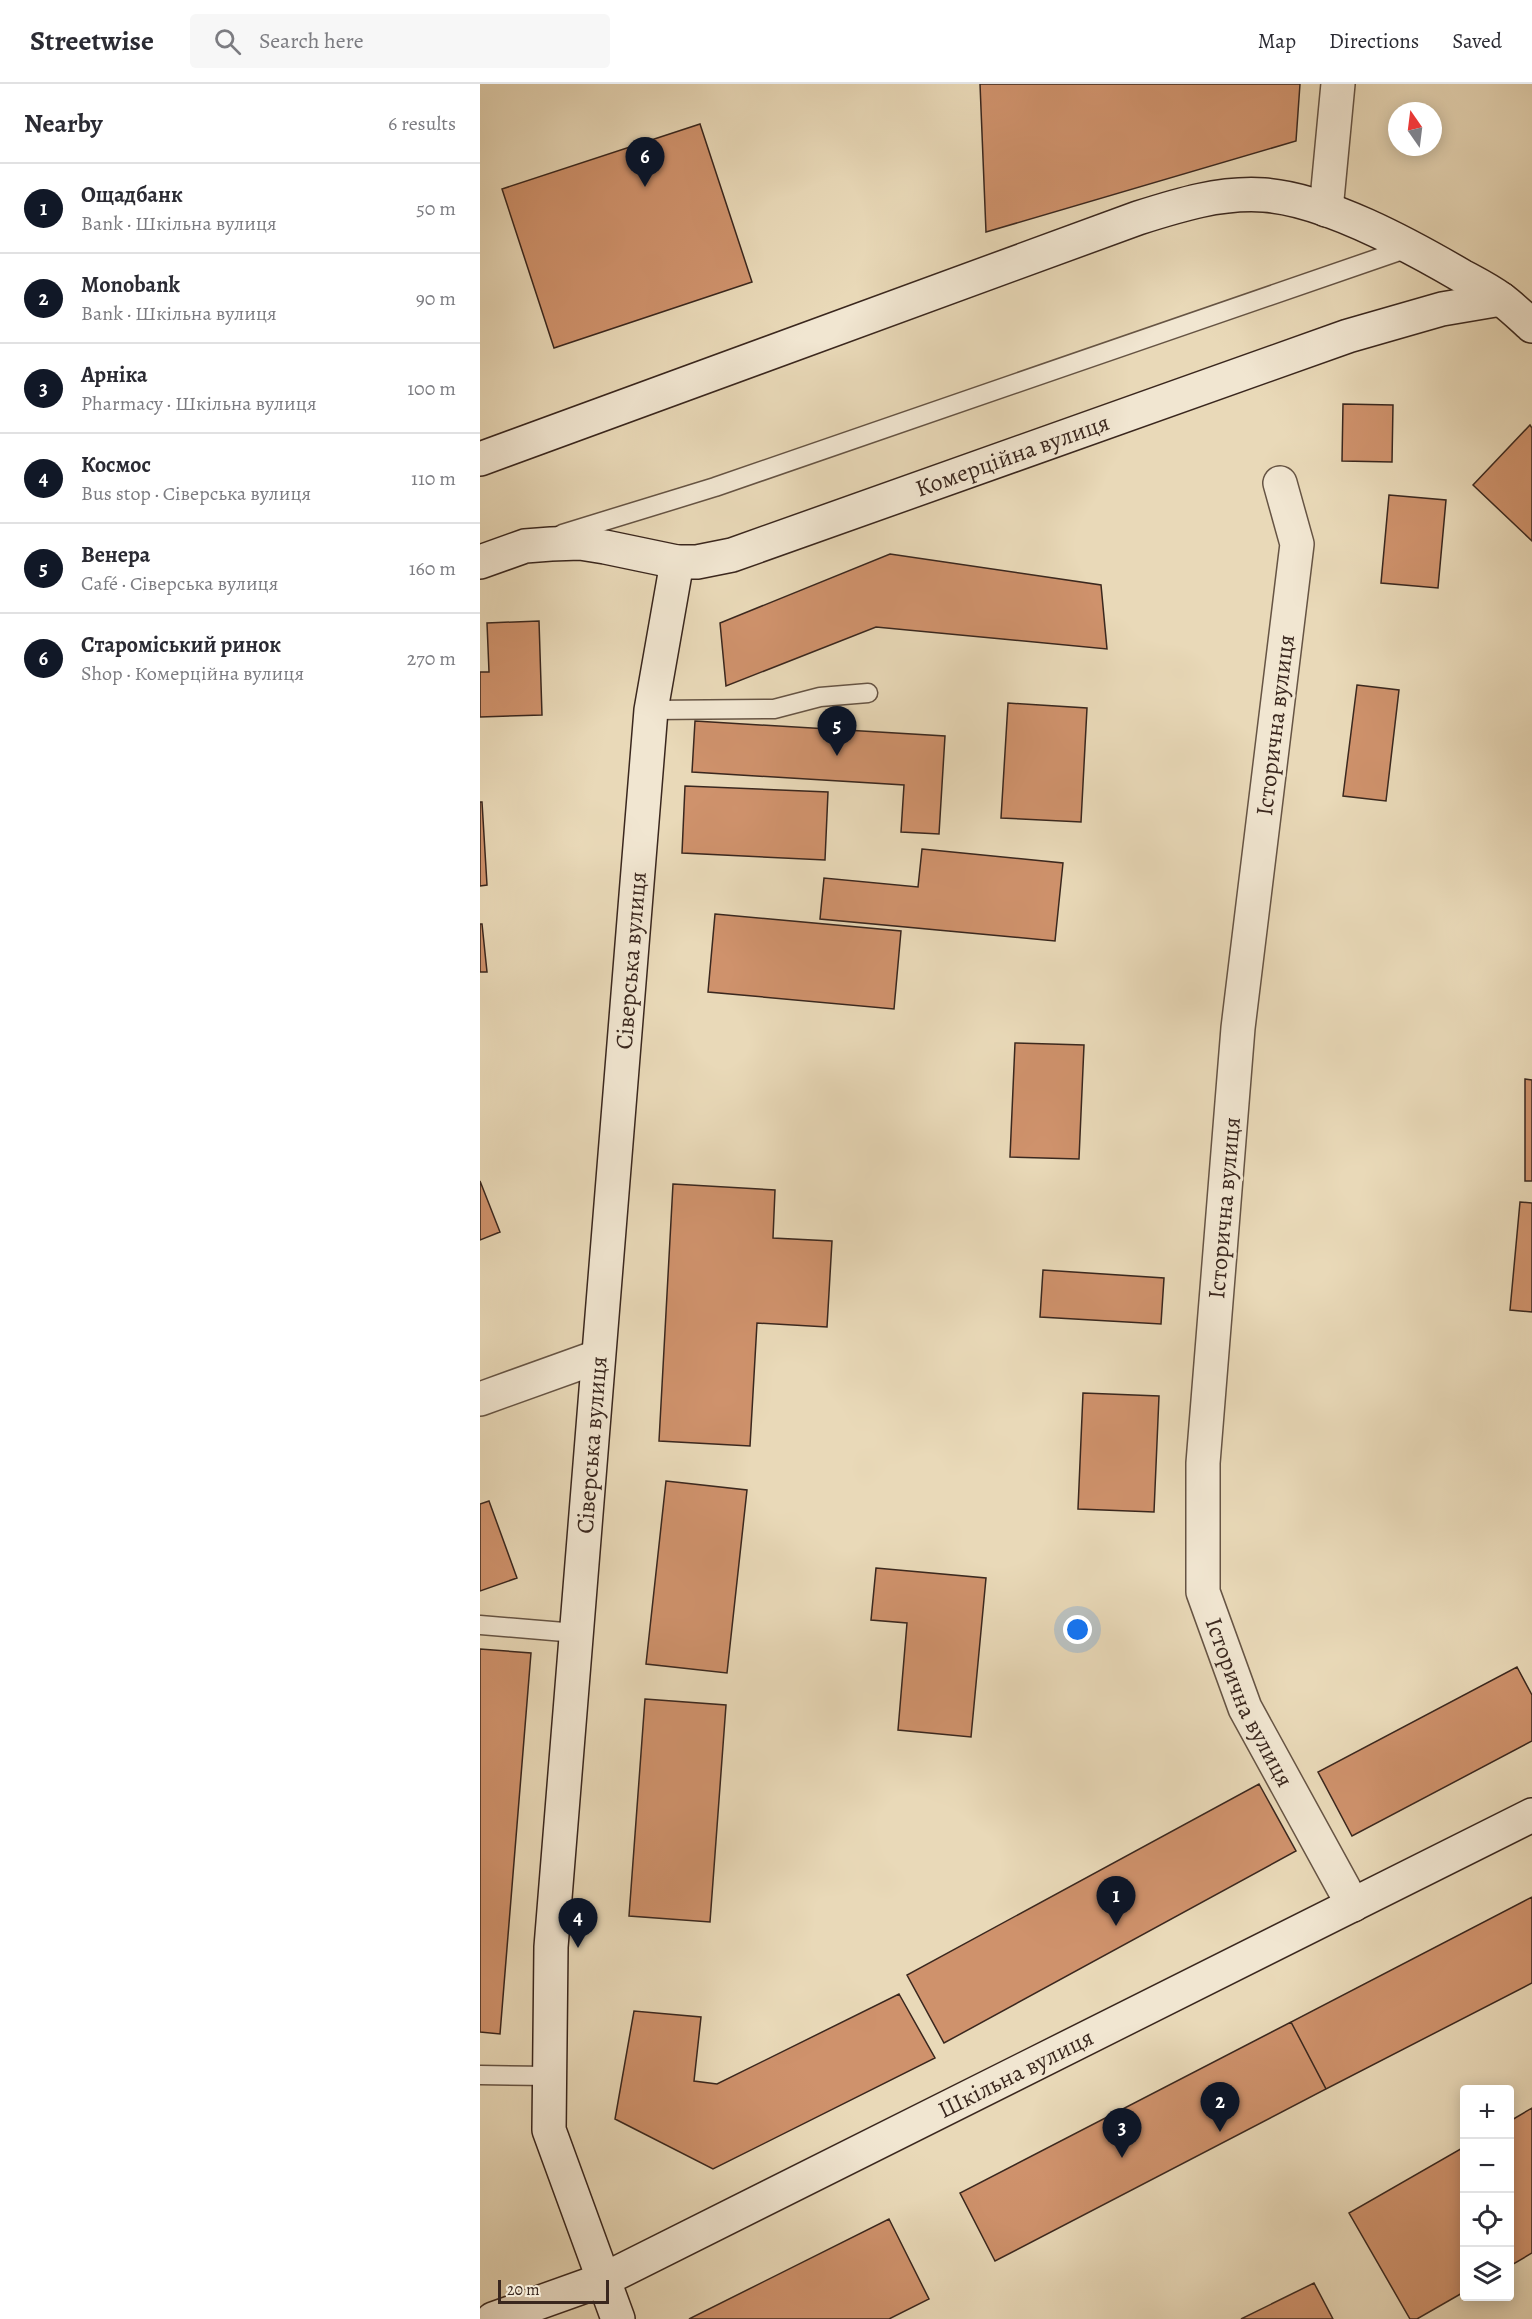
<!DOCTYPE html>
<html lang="en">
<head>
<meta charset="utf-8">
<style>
  :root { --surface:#fff; --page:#f7f7f7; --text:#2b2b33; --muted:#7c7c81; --line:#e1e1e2; --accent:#111827 }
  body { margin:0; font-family:Alegreya,serif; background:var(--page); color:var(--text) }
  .controls { position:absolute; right:18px; bottom:18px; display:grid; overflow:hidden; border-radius:6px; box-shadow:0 3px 15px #0003 }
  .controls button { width:54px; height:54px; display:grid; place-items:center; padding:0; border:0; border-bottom:2px solid var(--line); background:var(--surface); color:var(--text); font:30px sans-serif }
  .compass { position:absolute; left:908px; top:18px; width:54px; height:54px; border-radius:50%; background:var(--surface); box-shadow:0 3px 15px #0003; rotate:346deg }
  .scale { position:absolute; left:18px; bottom:15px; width:111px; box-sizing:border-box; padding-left:6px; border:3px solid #3a271e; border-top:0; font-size:16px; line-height:21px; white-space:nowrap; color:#3a271e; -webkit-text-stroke:4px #f1e6d1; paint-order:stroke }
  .you { position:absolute; left:598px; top:1546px; width:21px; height:21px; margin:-15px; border:4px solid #fff; border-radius:50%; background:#1a73e8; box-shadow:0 0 0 9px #1a73e833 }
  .badge { display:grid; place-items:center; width:39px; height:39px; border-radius:50%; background:var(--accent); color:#fff; font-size:20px; font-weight:700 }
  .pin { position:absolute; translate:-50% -50px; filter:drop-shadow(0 2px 3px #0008) }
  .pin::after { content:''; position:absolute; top:32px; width:21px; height:18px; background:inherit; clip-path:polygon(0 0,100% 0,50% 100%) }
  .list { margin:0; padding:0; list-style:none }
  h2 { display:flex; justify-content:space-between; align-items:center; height:78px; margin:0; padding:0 24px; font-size:26px }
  h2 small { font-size:20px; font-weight:400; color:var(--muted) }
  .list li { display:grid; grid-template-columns:39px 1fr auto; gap:18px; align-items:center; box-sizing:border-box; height:90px; padding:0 24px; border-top:2px solid var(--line) }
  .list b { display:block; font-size:22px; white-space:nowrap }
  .list p { margin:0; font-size:20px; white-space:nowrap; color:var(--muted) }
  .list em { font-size:20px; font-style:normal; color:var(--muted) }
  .icon { flex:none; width:33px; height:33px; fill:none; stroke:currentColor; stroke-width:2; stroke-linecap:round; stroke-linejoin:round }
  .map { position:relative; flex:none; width:1052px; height:2235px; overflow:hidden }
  header { display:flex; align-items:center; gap:36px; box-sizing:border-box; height:84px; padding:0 30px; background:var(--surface); border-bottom:2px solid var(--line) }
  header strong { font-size:28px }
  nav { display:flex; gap:33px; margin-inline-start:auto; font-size:21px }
  .search { width:420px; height:54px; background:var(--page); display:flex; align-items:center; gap:15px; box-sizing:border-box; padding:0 21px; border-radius:6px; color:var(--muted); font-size:22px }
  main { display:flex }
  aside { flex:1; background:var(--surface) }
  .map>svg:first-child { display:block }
  .building { fill:#cf926c; stroke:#3a271e; stroke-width:1.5 }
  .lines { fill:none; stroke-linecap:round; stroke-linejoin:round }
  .lane-casing { stroke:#665444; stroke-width:21 }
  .street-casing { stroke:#665444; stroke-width:36 }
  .secondary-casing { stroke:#3a271e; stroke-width:36 }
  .lane { stroke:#f1e6d1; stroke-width:18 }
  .street { stroke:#f1e6d1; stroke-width:33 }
  .secondary { stroke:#f1e6d1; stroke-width:33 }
  .labels { text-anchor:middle; stroke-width:6; stroke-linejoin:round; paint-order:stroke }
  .street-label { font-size:24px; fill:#3a271e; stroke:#f1e6d1 }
</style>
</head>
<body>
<header>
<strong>Streetwise</strong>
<div class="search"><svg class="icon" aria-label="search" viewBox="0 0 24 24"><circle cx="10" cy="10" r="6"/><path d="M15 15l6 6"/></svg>Search here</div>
<nav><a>Map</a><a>Directions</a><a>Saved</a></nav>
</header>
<main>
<aside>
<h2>Nearby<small>6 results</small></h2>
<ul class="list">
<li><span class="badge">1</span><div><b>Ощадбанк</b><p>Bank · Шкільна вулиця</p></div><em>50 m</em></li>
<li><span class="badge">2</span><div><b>Monobank</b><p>Bank · Шкільна вулиця</p></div><em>90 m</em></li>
<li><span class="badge">3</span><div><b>Арніка</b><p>Pharmacy · Шкільна вулиця</p></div><em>100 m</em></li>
<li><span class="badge">4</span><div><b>Космос</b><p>Bus stop · Сіверська вулиця</p></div><em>110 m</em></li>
<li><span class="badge">5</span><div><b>Венера</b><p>Café · Сіверська вулиця</p></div><em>160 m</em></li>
<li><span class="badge">6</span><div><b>Староміський ринок</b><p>Shop · Комерційна вулиця</p></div><em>270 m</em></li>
</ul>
</aside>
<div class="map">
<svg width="1052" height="2235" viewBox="0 0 1052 2235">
  <rect width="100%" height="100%" fill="#e9d9b8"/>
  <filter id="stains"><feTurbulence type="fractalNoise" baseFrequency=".00333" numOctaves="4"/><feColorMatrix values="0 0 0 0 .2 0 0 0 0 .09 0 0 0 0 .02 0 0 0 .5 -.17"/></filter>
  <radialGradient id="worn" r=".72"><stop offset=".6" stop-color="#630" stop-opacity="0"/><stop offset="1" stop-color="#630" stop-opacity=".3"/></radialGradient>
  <path class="building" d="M500,0H820L816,57L506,148Z
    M220,40L272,198L74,264L22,105Z
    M863,320L913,321L912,378L862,377Z
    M1050,341L1052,344V457L993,401Z
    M909,411L966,416L958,504L901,499Z
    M410,470L621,501L627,565L396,543L246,602L240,539Z
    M59,537L62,631L0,633V588H9L7,539Z
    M877,601L919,606L906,717L863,712Z
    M528,619L607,624L601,738L521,734Z
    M215,637L465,652L459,750L421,748L424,701L212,688Z
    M205,702L348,708L345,776L202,769Z
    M0,718H2L7,801L0,802Z
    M442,765L583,779L575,857L340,835L344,794L438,803Z
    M235,830L421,847L414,925L228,908Z
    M0,840H2L7,888H0Z
    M535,959L604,961L599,1075L530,1073Z
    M1045,995L1052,996V1097H1045Z
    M0,1097L20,1148L0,1156Z
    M193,1100L295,1106L293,1154L352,1157L347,1243L277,1239L270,1362L179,1357Z
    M1040,1118L1052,1119V1228L1030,1226Z
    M563,1186L684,1194L681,1240L560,1233Z
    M603,1309L679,1312L674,1428L598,1425Z
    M186,1397L267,1406L247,1589L166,1580Z
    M9,1417L37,1494L0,1507V1420Z
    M396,1484L506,1494L491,1653L418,1646L427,1539L391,1536Z
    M0,1565L51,1569L20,1950L0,1948Z
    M1037,1583L1052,1611V1657L872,1752L838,1688Z
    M165,1615L246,1621L230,1838L149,1832Z
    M779,1700L816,1767L464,1959L427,1891Z
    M1052,1813V1899L846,2005L811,1938Z
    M419,1910L455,1974L233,2085L135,2035L154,1927L221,1933L214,1997L237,2000Z
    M811,1938L846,2005L515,2177L480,2109Z
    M1052,2024V2169L1030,2182V2037Z
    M984,2063V2208L937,2235H930L869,2129Z
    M409,2135L449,2215L409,2235H209Z
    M834,2199L853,2235H761Z"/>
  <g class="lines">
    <defs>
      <path id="lane" d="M82,450L235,403L931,163
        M171,626L294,625L340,613L388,609
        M0,1541L96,1549
        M0,1991L69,1992"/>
      <g id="street">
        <path d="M846,126L858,0"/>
        <path id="s1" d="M800,399L817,460L758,944L723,1379V1508L765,1624L873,1821"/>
        <path d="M0,1315L117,1273"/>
      </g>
      <g id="secondary">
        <path d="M0,375L658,134C699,121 740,108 784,111C845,115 929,161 982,192C995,199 1009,206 1021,215C1032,223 1042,233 1052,242"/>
        <path id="s2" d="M0,478L45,462L71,460L100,459L125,463L197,478H217L252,471L868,252L962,225L1021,215"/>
        <path id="s3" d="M13,2235L125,2195L1052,1731"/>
        <path id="s4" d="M138,2235L69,2046L71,1863L171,626L197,478"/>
      </g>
    </defs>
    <use href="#lane" class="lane-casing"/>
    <use href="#street" class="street-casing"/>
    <use href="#secondary" class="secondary-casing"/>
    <use href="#lane" class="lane"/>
    <use href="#street" class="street"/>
    <use href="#secondary" class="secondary"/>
  </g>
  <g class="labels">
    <g class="street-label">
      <text dy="8" stroke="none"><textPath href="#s2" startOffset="555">Комерційна вулиця</textPath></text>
      <text transform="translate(795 641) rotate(-83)" y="8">Історична вулиця</text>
      <text dy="8" stroke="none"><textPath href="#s4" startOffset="1374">Сіверська вулиця</textPath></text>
      <text transform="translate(744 1124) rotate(-85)" y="8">Історична вулиця</text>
      <text dy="8" stroke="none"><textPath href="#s4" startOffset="888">Сіверська вулиця</textPath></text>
      <text dy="8" stroke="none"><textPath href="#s1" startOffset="1236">Історична вулиця</textPath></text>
      <text dy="8" stroke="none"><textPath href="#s3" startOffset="578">Шкільна вулиця</textPath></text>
    </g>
  </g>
  <rect width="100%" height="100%" filter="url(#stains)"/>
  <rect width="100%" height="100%" fill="url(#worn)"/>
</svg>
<div class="controls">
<button>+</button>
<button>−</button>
<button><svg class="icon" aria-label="locate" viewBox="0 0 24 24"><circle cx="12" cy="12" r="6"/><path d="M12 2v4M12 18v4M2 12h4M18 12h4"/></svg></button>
<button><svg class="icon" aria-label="layers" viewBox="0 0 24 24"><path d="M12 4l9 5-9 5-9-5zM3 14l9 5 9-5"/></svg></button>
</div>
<svg class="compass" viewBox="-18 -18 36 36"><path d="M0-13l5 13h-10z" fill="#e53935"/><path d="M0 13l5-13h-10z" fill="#7c7c81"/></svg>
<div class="scale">20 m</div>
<div class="you"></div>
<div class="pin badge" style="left:636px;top:1842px">1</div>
<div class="pin badge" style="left:740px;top:2048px">2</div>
<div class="pin badge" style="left:642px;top:2074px">3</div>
<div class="pin badge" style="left:98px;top:1864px">4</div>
<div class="pin badge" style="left:357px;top:672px">5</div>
<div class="pin badge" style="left:165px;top:103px">6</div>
</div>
</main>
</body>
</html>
